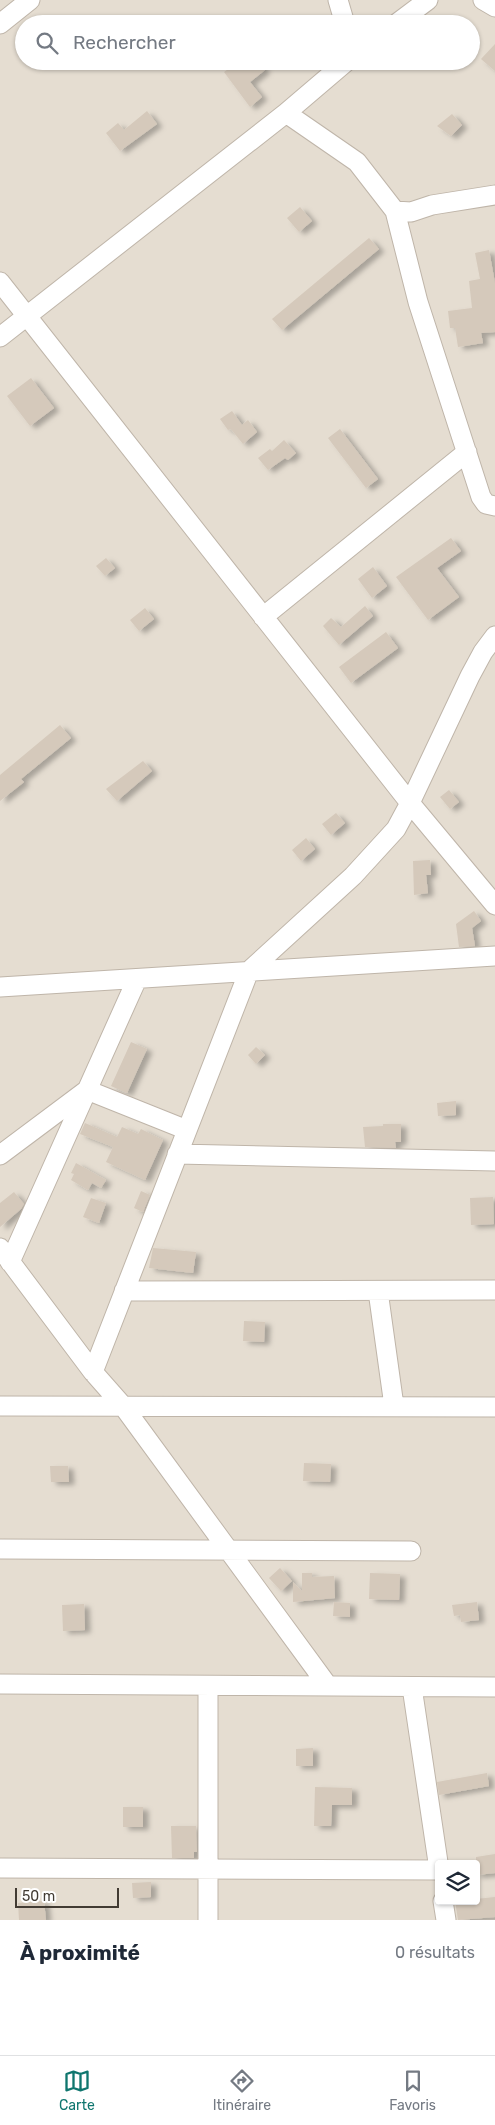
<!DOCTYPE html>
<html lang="fr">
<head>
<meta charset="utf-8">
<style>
  :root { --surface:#fff; --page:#f6f6f7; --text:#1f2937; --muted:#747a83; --line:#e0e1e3; --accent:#0f766e }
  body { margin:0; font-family:Rubik,sans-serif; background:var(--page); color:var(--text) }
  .controls { position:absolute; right:15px; bottom:15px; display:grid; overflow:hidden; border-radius:5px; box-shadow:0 1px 4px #0004 }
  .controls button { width:45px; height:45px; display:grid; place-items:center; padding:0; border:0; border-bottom:1px solid var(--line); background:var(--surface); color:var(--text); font:25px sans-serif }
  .scale { position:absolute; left:15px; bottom:12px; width:104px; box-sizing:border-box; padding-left:5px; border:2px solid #423b33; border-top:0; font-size:14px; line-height:18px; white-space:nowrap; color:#423b33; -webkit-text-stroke:4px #fff; paint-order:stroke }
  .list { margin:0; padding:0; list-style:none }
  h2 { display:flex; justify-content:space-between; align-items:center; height:65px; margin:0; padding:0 20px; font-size:21px }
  h2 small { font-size:16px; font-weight:400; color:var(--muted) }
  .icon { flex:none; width:28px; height:28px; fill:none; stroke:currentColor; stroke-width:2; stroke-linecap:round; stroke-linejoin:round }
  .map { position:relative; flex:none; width:495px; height:1920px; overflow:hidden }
  .search { position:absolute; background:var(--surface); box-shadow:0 1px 4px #0004; left:15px; right:15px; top:15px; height:55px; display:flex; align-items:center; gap:12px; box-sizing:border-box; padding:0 18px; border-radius:28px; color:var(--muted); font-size:19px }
  .sheet { height:135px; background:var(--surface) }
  nav { display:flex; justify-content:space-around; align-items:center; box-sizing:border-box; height:70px; border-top:1px solid var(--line); background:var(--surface); font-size:14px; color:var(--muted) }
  nav a { display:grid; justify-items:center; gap:2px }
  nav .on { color:var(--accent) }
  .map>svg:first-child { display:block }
  .residential { fill:#e5ddd1; fill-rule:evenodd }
  .building { fill:#d5c9bb; filter:url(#shadow) }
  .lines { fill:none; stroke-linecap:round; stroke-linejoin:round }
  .minor-casing { stroke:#bfb5a9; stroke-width:21 }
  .minor { stroke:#fff; stroke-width:19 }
</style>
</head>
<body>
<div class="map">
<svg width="495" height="1920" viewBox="0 0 495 1920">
  <defs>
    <filter id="shadow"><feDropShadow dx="5.5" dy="3" stdDeviation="2.5" flood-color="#0004"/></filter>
  </defs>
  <rect width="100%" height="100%" fill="#f1ebe3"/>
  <path class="residential" d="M0,0H495V1920H0ZM24,24H471V61H24ZM439,1864H476V1901H439Z"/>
  <path class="building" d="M495,44V71L481,59Z
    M240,61H258L265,70L250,82L262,97L250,107L224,72Z
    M147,111L157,124L120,151L106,133L118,123L124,130Z
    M452,114L462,125L451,136L437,126Z
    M300,207L312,221L299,232L287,218Z
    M369,238L379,249L282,330L272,319Z
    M489,250L495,283V332L481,333L483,343L458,347L455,328H450L448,311L472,308L469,281L480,279L475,253Z
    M31,378L54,408L30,426L7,396Z
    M232,411L242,425L248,420L257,432L243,444L231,429L228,430L220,419Z
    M340,429L378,479L366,488L328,438Z
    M284,440L296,453L288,460L285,458L268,470L258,458L270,449L272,451Z
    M451,538L461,551L437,568L459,597L428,620L396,577Z
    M106,558L115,568L105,576L96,566Z
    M373,567L387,586L372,598L358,579Z
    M365,606L373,616L339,645L323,626L331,618L341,627Z
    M145,608L154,619L139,631L130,620Z
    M386,632L398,648L351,683L339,667Z
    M60,725L71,738L21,779L24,782L0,801V775Z
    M143,761L152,771L117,801L106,789Z
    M449,790L459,802L450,809L440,797Z
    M336,813L345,823L331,835L322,824Z
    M306,838L315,849L301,861L292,850Z
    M430,860L431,875H426L428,893L414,895L413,861Z
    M474,911L481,921L472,928L475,946L459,947L456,924Z
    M131,1042L147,1049L127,1093L111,1086Z
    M256,1047L265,1055L256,1064L248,1055Z
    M456,1101V1115L438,1116L437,1103Z
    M85,1123L117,1137L122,1127L138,1134L141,1129L163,1140L145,1180L106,1162L113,1147L80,1134Z
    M383,1124H401V1142H395L396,1148L365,1147L363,1127L383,1126Z
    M76,1163L106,1180L101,1188L92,1183L88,1190L71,1180L74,1174L71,1173Z
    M141,1191L150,1195L143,1212L134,1208Z
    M14,1192L24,1204L21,1209L0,1227V1203Z
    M493,1197L494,1224L471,1225L470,1198Z
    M91,1198L106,1203L99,1223L83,1217Z
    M153,1248L196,1252L193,1273L149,1268Z
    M244,1321L265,1322L264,1342L243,1341Z
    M304,1463L331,1464L330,1482L303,1481Z
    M50,1466H68L69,1482H51Z
    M280,1568L292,1581L281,1591L269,1578Z
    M302,1573H312V1577L334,1576L335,1598L293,1602V1582L302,1591Z
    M370,1573L400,1574L399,1600L369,1599Z
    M334,1602L350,1603V1617L333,1616Z
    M477,1602L479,1620L461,1622L460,1615L454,1616L452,1605Z
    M84,1604L85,1630L63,1631L62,1605Z
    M313,1748V1766H296V1749Z
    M487,1773L489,1786L439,1795L437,1782Z
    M315,1787L352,1788V1805H332L331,1826H314Z
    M123,1807H143V1827H123Z
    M171,1826H196L197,1852H194V1858H172Z
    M495,1854V1873L476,1875V1857Z
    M151,1882V1897L133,1898L132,1883Z
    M495,1897V1917L458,1920L455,1901H476V1899Z
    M44,1901L46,1920H19L18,1903Z"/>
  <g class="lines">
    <defs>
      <path id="minor" d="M338,0L345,24
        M483,0L495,7
        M0,24L30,0
        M396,24L428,0
        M286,113L357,162L395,211L411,212L432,205L495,195
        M395,211L418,302L481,497L486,504L495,506
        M0,282L410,803L495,905
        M0,337L286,113L347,61
        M263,617L467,452
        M0,987L495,956
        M177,1154L495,1161
        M0,1155L87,1090L187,1130
        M0,1248L93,1372L123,1406L328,1686
        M10,1262L137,979
        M124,1291L495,1290
        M378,1291L394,1406
        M93,1372L249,971L353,876L396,829L410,803L470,676L483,652L495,636
        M0,1406L495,1407
        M0,1549L411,1551
        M0,1684L495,1687
        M208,1686V1920
        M412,1687L439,1869
        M0,1868L439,1870
        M443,1901L446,1920"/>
    </defs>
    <use href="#minor" class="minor-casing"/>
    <use href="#minor" class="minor"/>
  </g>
</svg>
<div class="controls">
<button><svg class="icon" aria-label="layers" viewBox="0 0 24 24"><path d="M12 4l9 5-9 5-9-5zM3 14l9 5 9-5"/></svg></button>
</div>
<div class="scale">50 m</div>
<div class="search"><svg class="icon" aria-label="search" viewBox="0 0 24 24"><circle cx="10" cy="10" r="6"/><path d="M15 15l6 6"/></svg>Rechercher</div>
</div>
<section class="sheet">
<h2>À proximité<small>0 résultats</small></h2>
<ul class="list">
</ul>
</section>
<nav>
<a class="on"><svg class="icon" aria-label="map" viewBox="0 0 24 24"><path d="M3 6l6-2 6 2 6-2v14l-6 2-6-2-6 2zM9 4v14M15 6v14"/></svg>Carte</a>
<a><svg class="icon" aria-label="directions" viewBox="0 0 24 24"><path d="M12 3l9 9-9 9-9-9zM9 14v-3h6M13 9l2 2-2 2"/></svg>Itinéraire</a>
<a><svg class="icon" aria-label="saved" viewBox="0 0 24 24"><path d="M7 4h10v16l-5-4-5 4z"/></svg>Favoris</a>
</nav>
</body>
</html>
